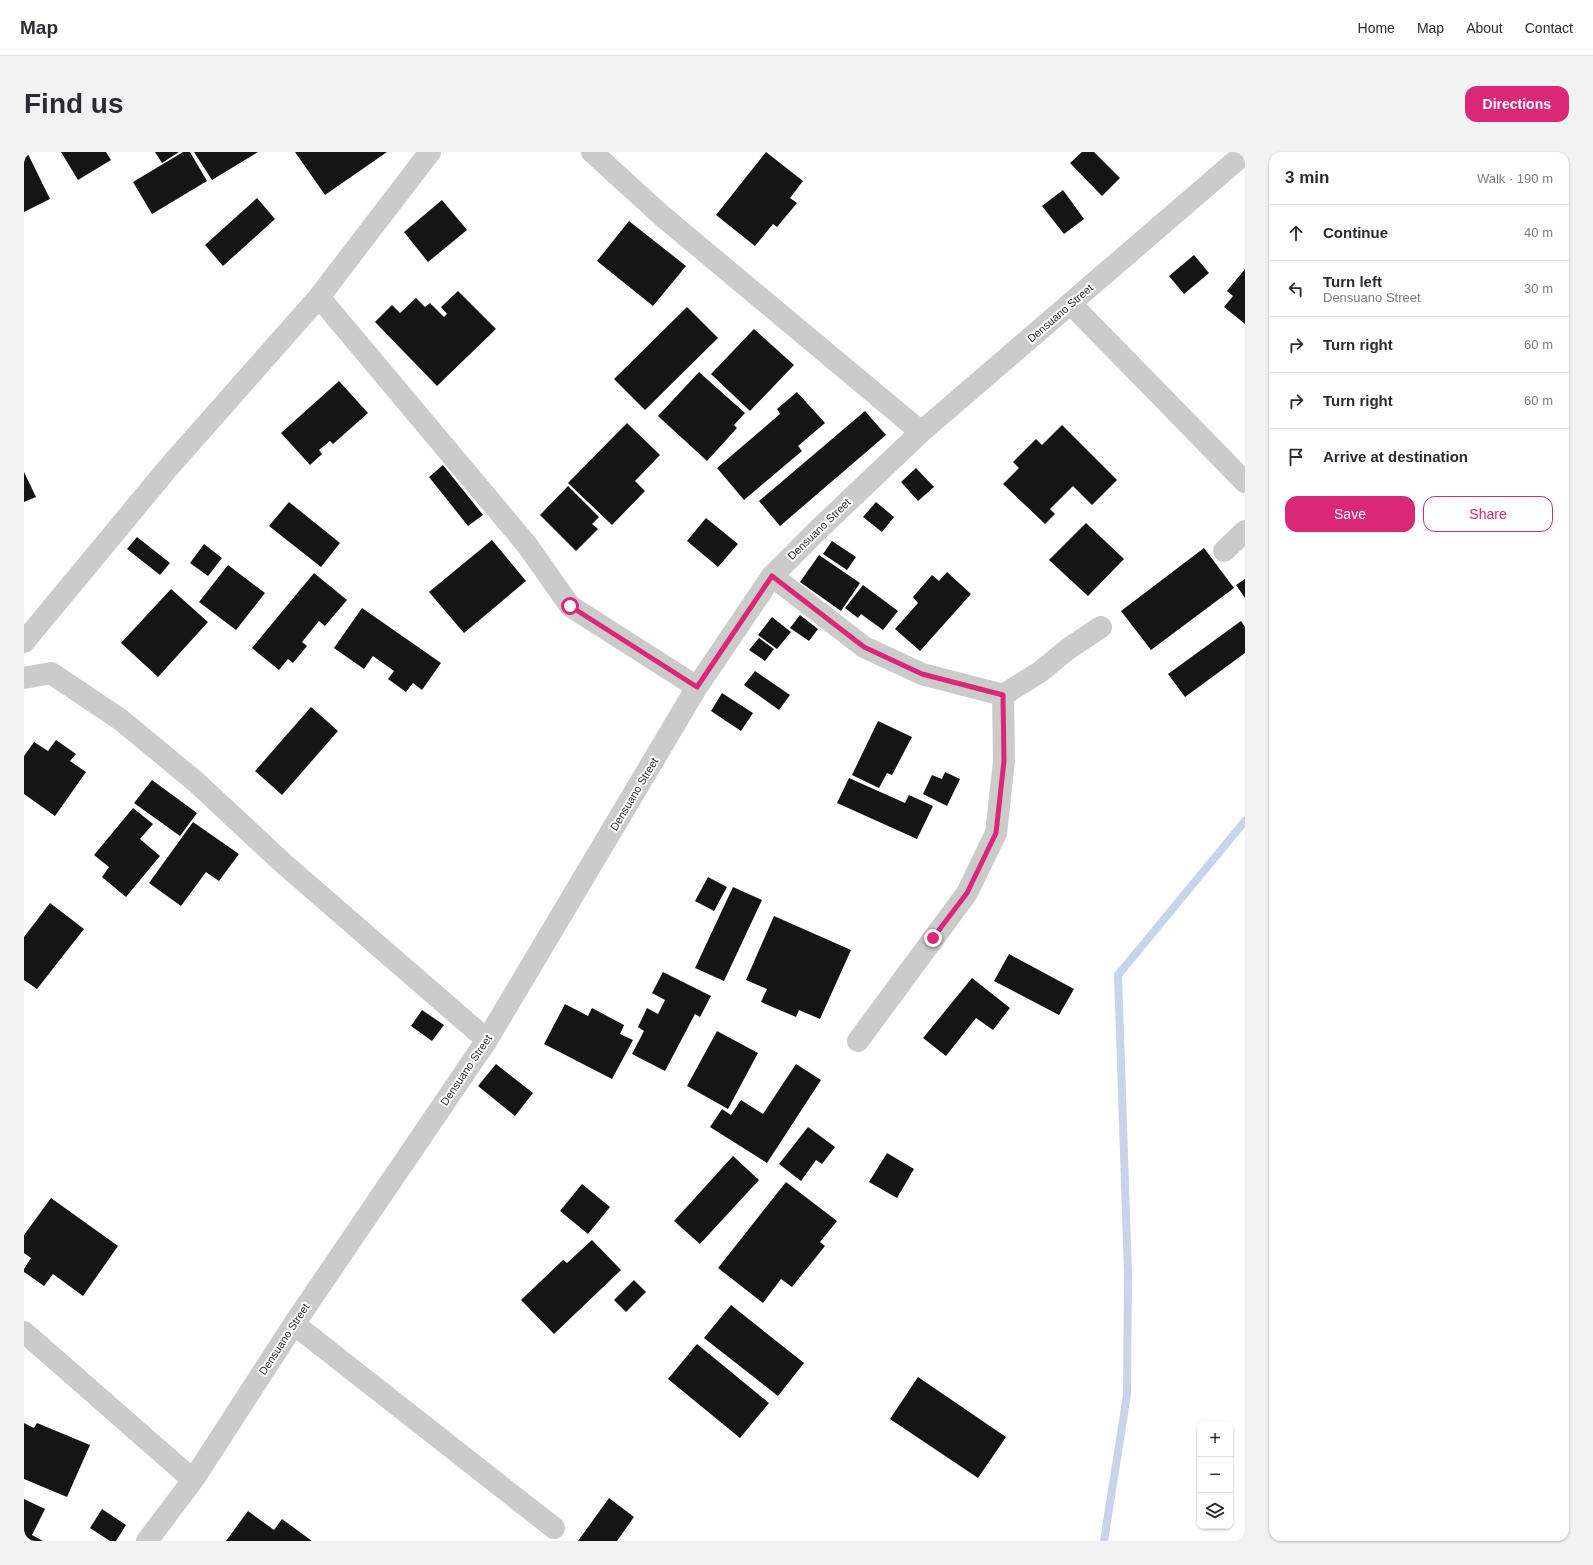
<!DOCTYPE html>
<html lang="en">
<head>
<meta charset="utf-8">
<style>
  :root { --surface:#fff; --page:#f2f2f3; --text:#2b2b33; --muted:#7c7c81; --line:#e1e1e2; --accent:#db2777 }
  body { margin:0; font-family:Helvetica,sans-serif; background:var(--page); color:var(--text) }
  .controls { position:absolute; right:12px; bottom:12px; display:grid; overflow:hidden; border-radius:8px; box-shadow:0 1px 3px #0004 }
  .controls button { width:36px; height:36px; display:grid; place-items:center; padding:0; border:0; border-bottom:1px solid var(--line); background:var(--surface); color:var(--text); font:20px sans-serif }
  .stop { position:absolute; width:12px; height:12px; margin:-9px; border:3px solid #db2777; border-radius:50%; background:#fff }
  .stop.end { background:#db2777; border-color:#fff; box-shadow:0 1px 4px #0008 }
  .list { margin:0; padding:0; list-style:none }
  h2 { display:flex; justify-content:space-between; align-items:center; height:52px; margin:0; padding:0 16px; font-size:17px }
  h2 small { font-size:13px; font-weight:400; color:var(--muted) }
  .list li { display:grid; grid-template-columns:26px 1fr auto; gap:12px; align-items:center; box-sizing:border-box; height:56px; padding:0 16px; border-top:1px solid var(--line) }
  .list b { display:block; font-size:15px; white-space:nowrap }
  .list p { margin:0; font-size:13px; white-space:nowrap; color:var(--muted) }
  .list em { font-size:13px; font-style:normal; color:var(--muted) }
  .actions { display:flex; gap:8px; padding:12px 16px }
  .actions a { flex:1; padding:9px 0; border:1px solid var(--accent); border-radius:12px; text-align:center; font-size:14px; color:var(--accent) }
  .actions .main { background:var(--accent); color:#fff }
  .icon { flex:none; width:22px; height:22px; fill:none; stroke:currentColor; stroke-width:2; stroke-linecap:round; stroke-linejoin:round }
  .map { position:relative; flex:none; width:1221px; height:1389px; overflow:hidden; border-radius:12px }
  header { display:flex; align-items:center; gap:24px; box-sizing:border-box; height:56px; padding:0 20px; background:var(--surface); border-bottom:1px solid var(--line) }
  header strong { font-size:19px }
  nav { display:flex; gap:22px; margin-inline-start:auto; font-size:14px }
  .intro { display:flex; align-items:center; justify-content:space-between; box-sizing:border-box; height:96px; padding:0 24px }
  h1 { margin:0; font-size:28px }
  .button { padding:10px 18px; border-radius:12px; background:var(--accent); color:#fff; font-size:14px; font-weight:700 }
  main { display:flex; gap:24px; padding:0 24px }
  aside { flex:1; background:var(--surface); border-radius:12px; box-shadow:0 1px 3px #0004 }
  .map>svg:first-child { display:block }
  .lines { fill:none; stroke-linecap:round; stroke-linejoin:round }
  .stream { stroke:#c8d4ec; stroke-width:8 }
  .building { fill:#151515 }
  .street { stroke:#cbcbcb; stroke-width:22 }
  .route { stroke:#db2777; stroke-width:5 }
  .labels { text-anchor:middle; stroke-width:4; stroke-linejoin:round; paint-order:stroke }
  .street-label { font-size:11px; fill:#2e2e2e; stroke:#fff }
</style>
</head>
<body>
<header>
<strong>Map</strong>
<nav><a>Home</a><a>Map</a><a>About</a><a>Contact</a></nav>
</header>
<div class="intro"><h1>Find us</h1><a class="button">Directions</a></div>
<main>
<div class="map">
<svg width="1221" height="1389" viewBox="0 0 1221 1389">
  <rect width="100%" height="100%" fill="#fff"/>
  <g class="lines">
    <path class="stream" d="M1080,1389L1103,1243L1104,1122L1094,823L1221,669"/>
  </g>
  <path class="building" d="M0,0H3L26,47L0,60Z
    M37,0H82L87,8L54,28Z
    M131,0H155L138,11Z
    M159,0H166L183,29L128,62L109,30Z
    M170,0H234L188,28Z
    M271,0H363L301,43Z
    M742,0L779,29L766,46L773,51L753,75L749,72L731,94L692,63Z
    M1058,0H1070L1096,26L1078,44L1046,11Z
    M1039,38L1060,67L1040,82L1018,54Z
    M233,46L251,67L199,114L181,93Z
    M418,48L443,78L404,110L380,80Z
    M605,69L662,114L629,154L573,109Z
    M1170,103L1185,121L1160,142L1145,124Z
    M1221,117V172L1200,155L1209,144L1203,139Z
    M434,139L472,177L413,234L351,170L368,153L376,161L392,146L401,155L406,151L420,165L423,162L417,155Z
    M663,155L694,186L621,258L590,227Z
    M730,177L770,213L726,259L687,222Z
    M675,220L721,261L710,273L713,276L683,309L634,264Z
    M315,229L344,261L309,292L306,289L295,298L298,302L286,313L257,281Z
    M773,240L801,271L774,294L778,299L720,348L693,316L756,262L753,257Z
    M841,259L862,283L756,374L735,349Z
    M603,271L636,303L611,329L621,339L588,373L544,331Z
    M1038,273L1093,328L1068,353L1049,334L1026,357L1031,362L1021,372L979,332L995,316L989,310L1012,287L1018,293Z
    M419,313L459,363L444,374L405,325Z
    M892,316L910,335L894,349L877,330Z
    M0,320L12,345L0,350Z
    M544,334L575,365L568,372L574,377L552,399L516,363Z
    M265,350L316,391L297,415L245,374Z
    M852,350L870,365L858,380L839,365Z
    M682,366L714,392L694,415L663,389Z
    M1062,371L1100,407L1064,444L1025,408Z
    M113,385L146,411L136,423L103,397Z
    M468,388L502,429L440,481L405,440Z
    M808,389L832,405L823,418L799,402Z
    M180,392L198,406L184,424L166,411Z
    M1180,396L1210,436L1127,498L1097,459Z
    M795,403L836,431L817,459L776,430Z
    M204,413L241,441L212,478L175,450Z
    M923,420L947,442L896,499L871,477L894,451L889,445L908,423L915,429Z
    M290,421L323,448L301,474L295,469L278,490L283,494L269,511L264,507L255,518L228,496Z
    M1221,427V446L1212,433Z
    M839,433L874,459L859,478L837,462L834,466L821,456Z
    M147,437L184,470L134,525L97,491Z
    M338,456L417,511L398,538L389,531L382,540L364,527L370,519L349,504L340,517L310,496Z
    M776,463L794,477L785,489L766,476Z
    M748,465L767,480L753,497L734,483Z
    M1217,469L1221,475V501L1161,545L1144,522Z
    M735,486L750,497L741,509L725,498Z
    M731,519L766,543L755,558L720,533Z
    M698,541L729,561L717,579L687,559Z
    M287,555L314,579L258,643L231,619Z
    M854,569L888,585L868,623L863,621L855,636L828,623Z
    M32,588L52,602L46,609L62,620L31,664L0,642V604L10,590L24,599Z
    M921,620L936,627L923,654L899,642L908,623L918,627Z
    M825,626L881,651L885,643L909,654L893,687L813,651Z
    M128,628L173,661L156,684L110,651Z
    M109,656L129,672L116,687L136,704L102,745L78,725L85,715L70,703Z
    M169,670L215,702L195,729L182,720L157,754L125,731Z
    M684,725L703,735L690,759L671,749Z
    M709,735L738,748L700,829L671,816Z
    M26,751L60,777L13,837L0,828V785Z
    M750,764L827,798L796,867L775,858L772,865L737,850L743,837L722,828Z
    M985,802L1050,837L1035,863L970,829Z
    M639,820L687,844L676,865L671,862L641,919L608,902L620,879L614,875L623,856L634,862L641,848L628,841Z
    M948,826L986,856L969,878L952,866L922,904L899,886Z
    M541,852L564,864L568,856L600,873L596,882L609,888L588,927L520,892Z
    M398,858L420,873L408,889L387,874Z
    M693,879L734,901L704,957L663,934Z
    M472,912L509,941L491,964L454,934Z
    M772,912L797,928L743,1011L686,975L698,957L707,963L717,948L739,962Z
    M784,975L811,995L798,1012L792,1008L777,1029L755,1012Z
    M863,1001L890,1017L873,1046L845,1030Z
    M709,1004L735,1028L676,1092L650,1069Z
    M762,1030L813,1069L796,1090L801,1094L768,1135L757,1127L739,1151L694,1116Z
    M558,1032L586,1055L564,1082L536,1059Z
    M27,1046L94,1094L59,1144L29,1122L20,1134L0,1120V1117L7,1106L0,1101V1083Z
    M568,1088L597,1118L530,1182L497,1148L539,1108L543,1111Z
    M610,1128L622,1140L602,1160L590,1148Z
    M707,1153L780,1211L754,1244L680,1186Z
    M673,1192L745,1251L716,1286L644,1227Z
    M894,1225L982,1285L954,1326L866,1267Z
    M0,1271L10,1276L13,1271L66,1293L43,1345L0,1327Z
    M585,1346L610,1365L593,1389H554Z
    M0,1347L21,1357L8,1383L19,1389H0Z
    M78,1357L102,1373L92,1389H86L66,1376Z
    M224,1359L250,1378L258,1367L288,1389H202Z"/>
  <g class="lines">
    <path class="street" d="M568,0L637,63L897,280
      M295,145L503,393L546,454L673,535
      M1047,152L1221,330
      M1200,399L1221,379
      M748,424L840,495L898,522L979,543
      M0,490L144,316L295,145L406,0
      M0,526L27,521L97,568L172,630L260,712L463,888
      M834,889L943,741L972,681L980,609L979,543L1016,520L1044,497L1077,475
      M270,1172L530,1376
      M0,1180L169,1328
      M123,1389L169,1328L270,1172L463,888L673,535L748,424L796,376L897,280L1221,1"/>
  </g>
  <g class="lines">
    <path class="route" d="M546,454L673,535L748,424L840,495L898,522L979,543L980,609L972,681L943,741L909,786"/>
  </g>
  <g class="labels">
    <g class="street-label">
      <text transform="translate(1036 161) rotate(-41)" y="4">Densuano Street</text>
      <text transform="translate(795 377) rotate(-44)" y="4">Densuano Street</text>
      <text transform="translate(610 642) rotate(-59)" y="4">Densuano Street</text>
      <text transform="translate(442 918) rotate(-56)" y="4">Densuano Street</text>
      <text transform="translate(260 1187) rotate(-57)" y="4">Densuano Street</text>
    </g>
  </g>
</svg>
<div class="controls">
<button>+</button>
<button>−</button>
<button><svg class="icon" aria-label="layers" viewBox="0 0 24 24"><path d="M12 4l9 5-9 5-9-5zM3 14l9 5 9-5"/></svg></button>
</div>
<div class="stop" style="left:546px;top:454px"></div>
<div class="stop end" style="left:909px;top:786px"></div>
</div>
<aside>
<h2>3 min<small>Walk · 190 m</small></h2>
<ul class="list">
<li><svg class="icon" aria-label="ahead" viewBox="0 0 24 24"><path d="M12 20V5M6 11l6-6 6 6"/></svg><div><b>Continue</b></div><em>40 m</em></li>
<li><svg class="icon" aria-label="left" viewBox="0 0 24 24"><path d="M17 20v-9H6M10 6l-5 5 5 5"/></svg><div><b>Turn left</b><p>Densuano Street</p></div><em>30 m</em></li>
<li><svg class="icon" aria-label="right" viewBox="0 0 24 24"><path d="M7 20v-9h11M14 6l5 5-5 5"/></svg><div><b>Turn right</b></div><em>60 m</em></li>
<li><svg class="icon" aria-label="right" viewBox="0 0 24 24"><path d="M7 20v-9h11M14 6l5 5-5 5"/></svg><div><b>Turn right</b></div><em>60 m</em></li>
<li><svg class="icon" aria-label="arrive" viewBox="0 0 24 24"><path d="M6 21V4h12l-3 4 3 4H6"/></svg><div><b>Arrive at destination</b></div></li>
</ul>
<div class="actions"><a class="main">Save</a><a>Share</a></div>
</aside>
</main>
</body>
</html>
